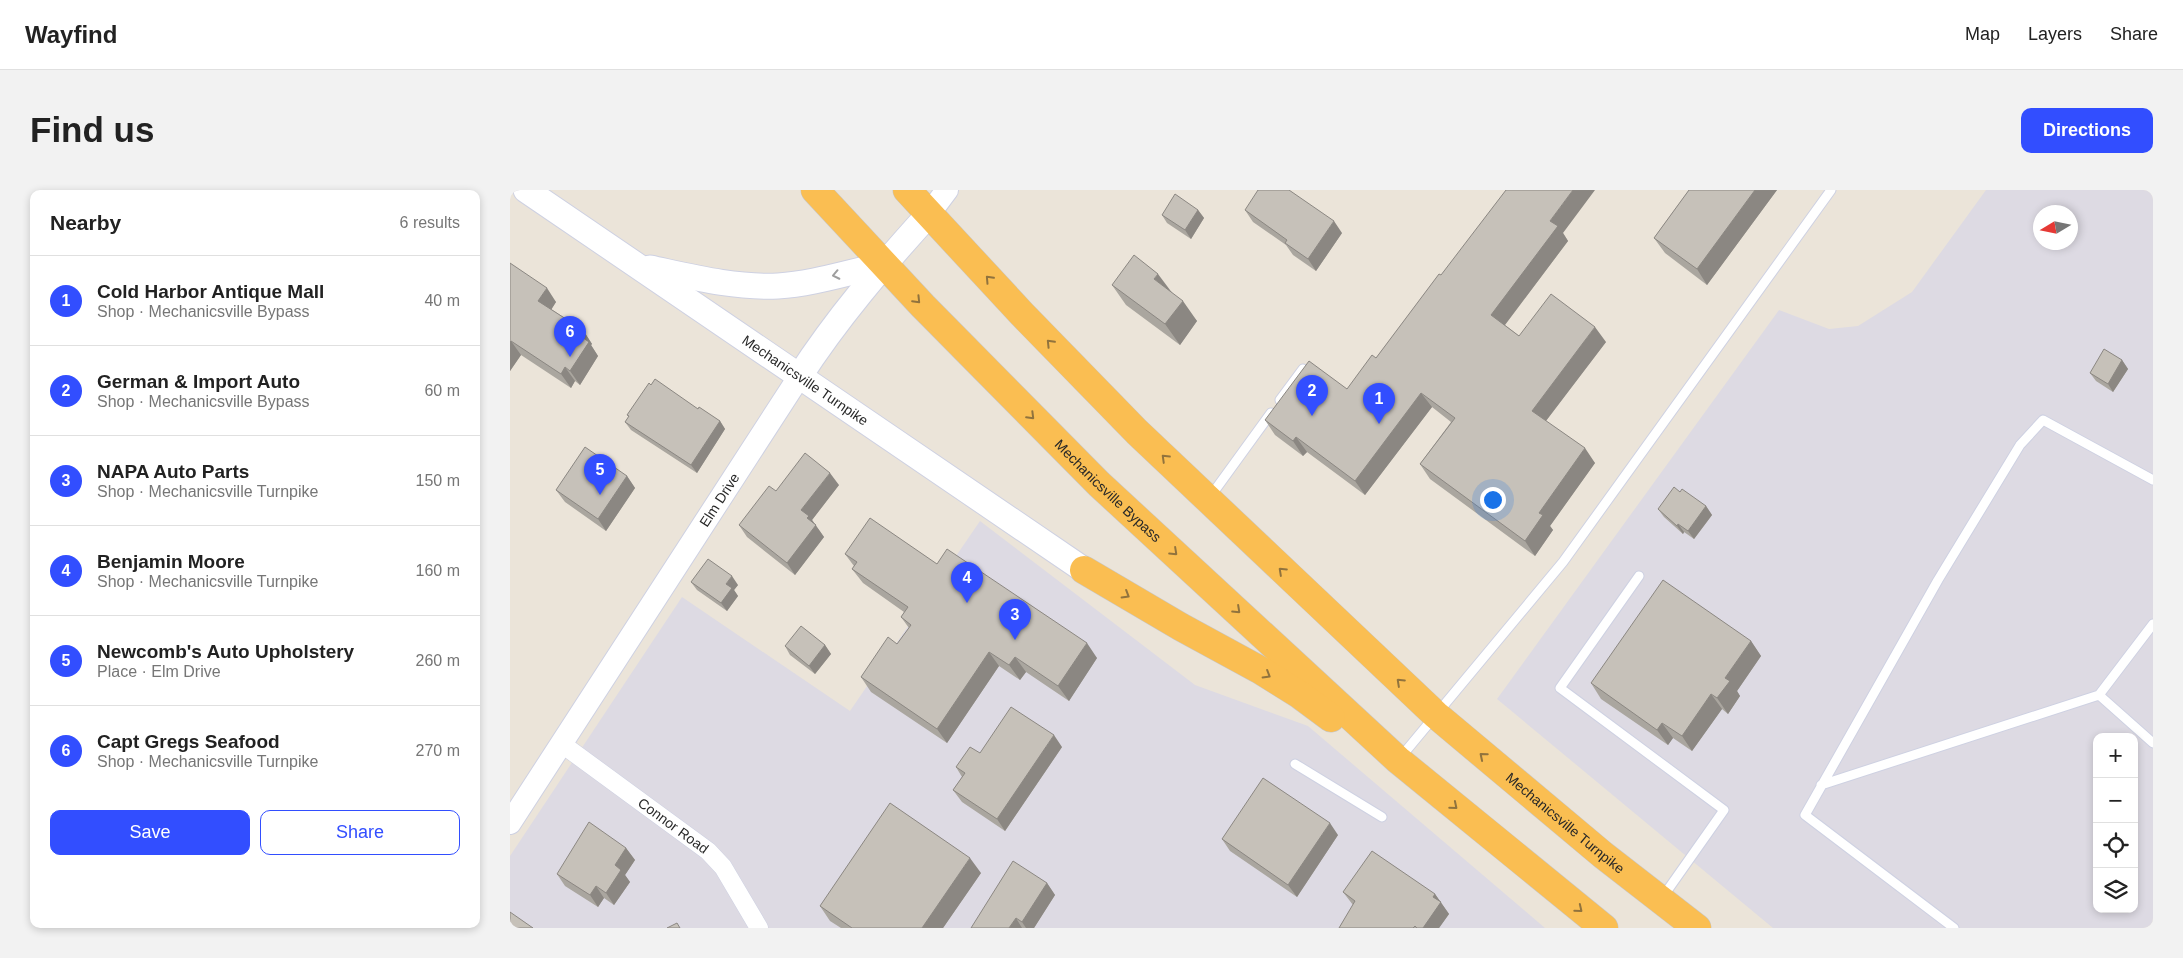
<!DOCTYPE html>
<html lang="en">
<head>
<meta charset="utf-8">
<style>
  :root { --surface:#fff; --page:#f2f2f2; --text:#222; --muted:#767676; --line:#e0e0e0; --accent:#324eff }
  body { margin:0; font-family:Helvetica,sans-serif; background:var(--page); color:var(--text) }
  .controls { position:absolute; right:15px; bottom:15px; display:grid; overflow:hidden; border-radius:10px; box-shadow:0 2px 8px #0003 }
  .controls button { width:45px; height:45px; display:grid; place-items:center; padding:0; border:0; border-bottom:1px solid var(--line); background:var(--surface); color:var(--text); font:25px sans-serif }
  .compass { position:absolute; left:1523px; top:15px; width:45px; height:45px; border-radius:50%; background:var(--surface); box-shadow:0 2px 8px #0003; rotate:260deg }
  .you { position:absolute; left:982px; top:309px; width:18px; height:18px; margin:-12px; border:4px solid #fff; border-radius:50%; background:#1a73e8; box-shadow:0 0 0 8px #1a73e833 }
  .badge { display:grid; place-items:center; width:32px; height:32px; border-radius:50%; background:var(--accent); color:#fff; font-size:16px; font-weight:700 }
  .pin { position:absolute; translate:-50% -41px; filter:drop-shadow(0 1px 2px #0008) }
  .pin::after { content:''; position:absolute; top:26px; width:18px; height:15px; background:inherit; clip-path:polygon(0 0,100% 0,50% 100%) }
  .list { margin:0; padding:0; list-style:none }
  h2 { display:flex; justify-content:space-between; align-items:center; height:65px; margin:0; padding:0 20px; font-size:21px }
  h2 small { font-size:16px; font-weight:400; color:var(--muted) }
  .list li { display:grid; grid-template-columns:32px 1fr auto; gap:15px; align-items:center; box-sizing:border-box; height:90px; padding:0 20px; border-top:1px solid var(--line) }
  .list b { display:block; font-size:19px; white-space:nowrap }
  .list p { margin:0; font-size:16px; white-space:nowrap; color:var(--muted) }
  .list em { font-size:16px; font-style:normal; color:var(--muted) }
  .actions { display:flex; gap:10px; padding:15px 20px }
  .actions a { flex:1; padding:11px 0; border:1px solid var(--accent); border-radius:10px; text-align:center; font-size:18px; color:var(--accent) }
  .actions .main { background:var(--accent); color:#fff }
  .icon { flex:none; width:28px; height:28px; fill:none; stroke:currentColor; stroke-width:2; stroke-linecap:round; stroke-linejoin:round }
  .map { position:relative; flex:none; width:1643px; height:738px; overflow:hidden; border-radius:10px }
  header { display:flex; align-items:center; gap:30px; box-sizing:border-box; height:70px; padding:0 25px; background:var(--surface); border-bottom:1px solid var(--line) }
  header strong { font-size:24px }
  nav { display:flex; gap:28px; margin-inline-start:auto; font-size:18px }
  .intro { display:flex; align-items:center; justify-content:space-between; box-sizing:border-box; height:120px; padding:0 30px }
  h1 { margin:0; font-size:35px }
  .button { padding:12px 22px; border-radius:10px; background:var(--accent); color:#fff; font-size:18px; font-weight:700 }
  main { display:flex; gap:30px; padding:0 30px }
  aside { flex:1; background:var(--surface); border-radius:10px; box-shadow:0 2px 8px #0003 }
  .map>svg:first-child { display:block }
  .industrial { fill:#dddae3; fill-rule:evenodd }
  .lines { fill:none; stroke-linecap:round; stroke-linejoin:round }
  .service-casing { stroke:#ced1e2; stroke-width:11 }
  .minor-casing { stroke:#ced1e2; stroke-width:19 }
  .tertiary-casing { stroke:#ced1e2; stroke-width:24 }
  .secondary-casing { stroke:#ced1e2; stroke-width:27 }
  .trunk-casing { stroke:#c7c7c7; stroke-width:29 }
  .service { stroke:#fff; stroke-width:9 }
  .minor { stroke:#fff; stroke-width:18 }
  .tertiary { stroke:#fff; stroke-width:22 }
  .secondary { stroke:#fff; stroke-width:25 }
  .trunk { stroke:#fabe52; stroke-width:28 }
  .wall { fill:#aaa69f }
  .shaded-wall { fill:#8b8782 }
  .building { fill:#c6c1b9; stroke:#8b8782 }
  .oneway { stroke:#9e9e9e }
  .oneway2 { stroke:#91733d }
  .labels { text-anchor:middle; stroke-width:4; stroke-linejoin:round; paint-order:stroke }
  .street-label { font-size:14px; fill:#282828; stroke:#fff }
</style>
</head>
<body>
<header>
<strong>Wayfind</strong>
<nav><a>Map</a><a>Layers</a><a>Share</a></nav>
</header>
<div class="intro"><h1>Find us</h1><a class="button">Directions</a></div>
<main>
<aside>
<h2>Nearby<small>6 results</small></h2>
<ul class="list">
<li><span class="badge">1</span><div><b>Cold Harbor Antique Mall</b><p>Shop · Mechanicsville Bypass</p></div><em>40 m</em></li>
<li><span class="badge">2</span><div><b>German &amp; Import Auto</b><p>Shop · Mechanicsville Bypass</p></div><em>60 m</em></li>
<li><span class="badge">3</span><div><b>NAPA Auto Parts</b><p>Shop · Mechanicsville Turnpike</p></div><em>150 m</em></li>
<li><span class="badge">4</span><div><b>Benjamin Moore</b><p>Shop · Mechanicsville Turnpike</p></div><em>160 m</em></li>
<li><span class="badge">5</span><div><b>Newcomb's Auto Upholstery</b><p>Place · Elm Drive</p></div><em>260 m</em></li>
<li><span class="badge">6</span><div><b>Capt Gregs Seafood</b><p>Shop · Mechanicsville Turnpike</p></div><em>270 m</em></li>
</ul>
<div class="actions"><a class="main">Save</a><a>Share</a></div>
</aside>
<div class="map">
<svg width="1643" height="738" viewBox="0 0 1643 738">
  <rect width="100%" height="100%" fill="#ebe4d9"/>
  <path class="industrial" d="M1476,0H1643V738H1263L987,509L1269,120L1319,139L1348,136L1402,102ZM1530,22H1560V52H1530ZM1587,547H1624V719H1587Z
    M470,331L685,495L798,536L1035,738H0V666L172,407L340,521Z"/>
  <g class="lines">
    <defs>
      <path id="service" d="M770,210L793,179
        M700,307L761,223
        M1129,386L1050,498L1214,620L1152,708
        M1589,505L1643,434
        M890,568L1053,372L1321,0
        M785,574L872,627
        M1311,595L1589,505L1643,553
        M1444,738L1295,625L1428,390L1510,255L1533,230L1643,290"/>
      <g id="minor">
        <path id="s1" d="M52,554L198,661L213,677L249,738"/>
      </g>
      <g id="tertiary">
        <path d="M419,24L437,0"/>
        <path id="s2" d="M0,633L289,187"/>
      </g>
      <g id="secondary">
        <path id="s3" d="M16,0L574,380"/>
        <path d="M140,78C182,87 225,98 268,96C303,94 339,82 373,75"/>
        <path d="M289,187C327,128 372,76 419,24"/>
      </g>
      <g id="trunk">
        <path id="s4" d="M305,0L413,116L589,294L888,570L1094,738"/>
        <path id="s5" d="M397,0L512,124L627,242L926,525L1093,665L1187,738"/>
        <path d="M574,380L671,437L750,480L790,505L821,528"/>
      </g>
    </defs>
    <use href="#service" class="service-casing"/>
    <use href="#minor" class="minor-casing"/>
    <use href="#tertiary" class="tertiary-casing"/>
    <use href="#secondary" class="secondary-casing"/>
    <use href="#trunk" class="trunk-casing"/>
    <use href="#service" class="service"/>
    <use href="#minor" class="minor"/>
    <use href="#tertiary" class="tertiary"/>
    <use href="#secondary" class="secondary"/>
    <use href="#trunk" class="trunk"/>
  </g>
  <path class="wall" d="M1179,0H1267L1197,95L1155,63L1144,48Z
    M688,20L694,28L681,49L657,33L652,25Z
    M735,20L832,43L806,81L783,65L776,55L743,32Z
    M1053,43L1058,51L995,135L1009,146L1096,152L1036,231L1085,273L1040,336L1043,340L1025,366L920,289L910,274L941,232L922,217L855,305L797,262L793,266L765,245L755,230L837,199L866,168L931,85Z
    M0,73L46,112L41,119L73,140L82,154L81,155L88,166L70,195L65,191L61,198L11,165L0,181Z
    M602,95L660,101L687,131L670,155L616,115Z
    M1612,170L1618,179L1603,202L1586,191L1580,183Z
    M188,219L210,231L215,239L187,283L121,240L115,232L119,227L117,225Z
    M117,286L125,298L96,341L55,312L46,300Z
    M329,295L302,330L314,347L285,385L237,347L229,335L266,301Z
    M1170,302L1196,316L1202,325L1184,349L1174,342L1173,344L1154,327L1148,319Z
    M335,364L427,374L587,468L559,511L516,482L510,490L489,476L437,553L361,502L351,487L387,454L399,438L391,427L394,422L353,393L342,379L344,376Z
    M181,392L228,395L224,400L228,406L217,421L187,400Z
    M1241,451L1251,466L1227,501L1230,506L1218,524L1212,519L1182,561L1163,548L1158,555L1091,509L1081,493Z
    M315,455L321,464L305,484L280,465L275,456Z
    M552,557L495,641L452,612L443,600L452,587L446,577L470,563Z
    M828,645L787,707L720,661L712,649Z
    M116,658L125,670L115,685L120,692L104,715L94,708L88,717L55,696L47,684Z
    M471,683L433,738H331L320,731L310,716Z
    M537,693L545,705L524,738H461Z
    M833,702L925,704L939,724L929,738H829L843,715Z"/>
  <path class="shaded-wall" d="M1063,0H1085L1053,43L1058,51L991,140L981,125L1040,31Z
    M1245,0H1267L1197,95L1187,79Z
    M688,20L694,28L681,49L675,40Z
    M824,31L832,43L806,81L798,69Z
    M648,84L663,104L644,89Z
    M37,98L46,112L38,125L28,111Z
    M673,111L687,131L670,155L655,134Z
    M1085,137L1096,152L1032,236L1022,221Z
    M73,140L82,154L81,155L88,166L70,195L60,181L69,145Z
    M1,151L11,165L0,181V152Z
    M1612,170L1618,179L1603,202L1598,194Z
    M55,177L65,191L61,198L51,184Z
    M911,203L922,217L855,305L845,291Z
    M210,231L215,239L187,283L181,275Z
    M786,247L797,262L793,266L783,251Z
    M1075,258L1085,273L1040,336L1043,340L1025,366L1015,351L1029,323Z
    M320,283L329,295L302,330L314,347L285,385L277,373L291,320Z
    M117,286L125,298L96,341L88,329Z
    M1196,316L1202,325L1184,349L1178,341Z
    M1168,334L1174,342L1173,344L1167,336Z
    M222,386L228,395L224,400L228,406L217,421L211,413L216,394Z
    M1241,451L1251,466L1227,501L1230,506L1218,524L1207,508L1215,488Z
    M577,453L587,468L559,511L548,496Z
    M315,455L321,464L305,484L299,476Z
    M479,462L489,476L437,553L427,539Z
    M505,467L516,482L510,490L499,475Z
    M1201,504L1212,519L1182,561L1172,546Z
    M1152,533L1163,548L1158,555L1147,540Z
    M544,545L552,557L495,641L487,629Z
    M820,633L828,645L787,707L778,695Z
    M116,658L125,670L115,685L120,692L104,715L96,703L105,675Z
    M460,668L471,683L433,738H412Z
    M537,693L545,705L524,738H516L512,732Z
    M86,696L94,708L88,717L80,705Z
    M925,704L939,724L929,738H913L923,707Z
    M506,728L512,738H499Z"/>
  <path class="building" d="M748,0H779L824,31L798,69L775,53L777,50L735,20Z
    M996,0H1063L1040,31L1048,36L981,125L1009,146L1041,104L1085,137L1022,221L1075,258L1029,323L1033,325L1015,351L910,274L945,228L911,203L845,291L786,247L783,251L755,230L799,171L837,199L862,165L866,168L929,84L931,85Z
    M1179,0H1245L1187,79L1144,48Z
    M665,4L688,20L675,40L652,25Z
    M624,65L648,84L644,89L673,111L655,134L602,95Z
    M0,73L37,98L28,111L73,140L69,145L79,152L60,181L55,177L51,184L1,151L0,152Z
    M1594,159L1612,170L1598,194L1580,183Z
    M145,189L188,219L189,217L210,231L181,275L115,232L119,226L117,225L139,193L141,195Z
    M75,257L117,286L88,329L46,300Z
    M295,263L320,283L291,320L299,326L297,328L306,335L277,373L229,335L259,296L266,301Z
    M1164,297L1170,302L1172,299L1196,316L1178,341L1168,334L1167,336L1148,319Z
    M360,328L427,374L437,359L577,453L548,496L505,467L499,475L479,462L427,539L351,487L378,447L387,454L401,435L391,427L398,417L342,379L347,372L335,364Z
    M198,369L222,386L216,394L222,398L211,413L181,392Z
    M1153,390L1241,451L1215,488L1220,491L1207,508L1201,504L1172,546L1152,533L1147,540L1081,493Z
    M291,436L315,455L299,476L275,456Z
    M501,517L544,545L487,629L443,600L455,583L446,577L460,557L470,563Z
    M753,588L820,633L778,695L712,649Z
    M380,613L460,668L412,738H342L310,716Z
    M79,632L116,658L105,675L111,680L96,703L86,696L80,705L47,684Z
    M862,661L925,704L923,707L931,712L913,738H907L905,736L903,738H829L845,711L833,702Z
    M503,671L537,693L512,732L506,728L499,738H461Z
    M0,722L23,738H0Z
    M167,733L170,738H157Z"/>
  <defs><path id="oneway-chevron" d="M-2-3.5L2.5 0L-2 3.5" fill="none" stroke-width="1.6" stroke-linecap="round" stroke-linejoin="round" transform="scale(1.25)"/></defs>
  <use class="oneway" href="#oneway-chevron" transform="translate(326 85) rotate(168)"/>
  <g class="oneway2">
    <use href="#oneway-chevron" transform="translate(479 89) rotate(-133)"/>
    <use href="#oneway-chevron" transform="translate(407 110) rotate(46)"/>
    <use href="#oneway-chevron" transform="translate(540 153) rotate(-134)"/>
    <use href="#oneway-chevron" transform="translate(521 226) rotate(45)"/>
    <use href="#oneway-chevron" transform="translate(655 268) rotate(-136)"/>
    <use href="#oneway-chevron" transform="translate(664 362) rotate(43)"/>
    <use href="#oneway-chevron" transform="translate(772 381) rotate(-137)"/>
    <use href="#oneway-chevron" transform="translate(616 405) rotate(31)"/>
    <use href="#oneway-chevron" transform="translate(727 420) rotate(43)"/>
    <use href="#oneway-chevron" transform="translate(757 485) rotate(31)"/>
    <use href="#oneway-chevron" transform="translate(890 492) rotate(-137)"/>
    <use href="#oneway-chevron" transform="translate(973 566) rotate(-140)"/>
    <use href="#oneway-chevron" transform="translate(944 616) rotate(40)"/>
    <use href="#oneway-chevron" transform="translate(1069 719) rotate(39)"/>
  </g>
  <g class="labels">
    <g class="street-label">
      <text dy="5" stroke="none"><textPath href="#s3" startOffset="338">Mechanicsville Turnpike</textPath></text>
      <text dy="5" stroke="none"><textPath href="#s4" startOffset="420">Mechanicsville Bypass</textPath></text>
      <text dy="5" stroke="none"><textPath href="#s2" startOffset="385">Elm Drive</textPath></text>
      <text dy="5" stroke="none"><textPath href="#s5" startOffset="914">Mechanicsville Turnpike</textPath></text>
      <text dy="5" stroke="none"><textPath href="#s1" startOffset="138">Connor Road</textPath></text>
    </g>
  </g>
</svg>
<div class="controls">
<button>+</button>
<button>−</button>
<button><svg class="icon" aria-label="locate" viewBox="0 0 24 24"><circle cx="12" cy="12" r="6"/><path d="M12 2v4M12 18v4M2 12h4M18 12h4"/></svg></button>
<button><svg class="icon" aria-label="layers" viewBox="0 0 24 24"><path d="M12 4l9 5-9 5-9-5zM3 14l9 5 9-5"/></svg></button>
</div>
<svg class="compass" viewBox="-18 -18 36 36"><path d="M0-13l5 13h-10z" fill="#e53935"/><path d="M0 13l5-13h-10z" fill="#767676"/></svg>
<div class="you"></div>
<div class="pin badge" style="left:869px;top:234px">1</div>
<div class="pin badge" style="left:802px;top:226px">2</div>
<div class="pin badge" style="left:505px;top:450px">3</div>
<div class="pin badge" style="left:457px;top:413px">4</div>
<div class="pin badge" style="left:90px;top:305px">5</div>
<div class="pin badge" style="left:60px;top:167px">6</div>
</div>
</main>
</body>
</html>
